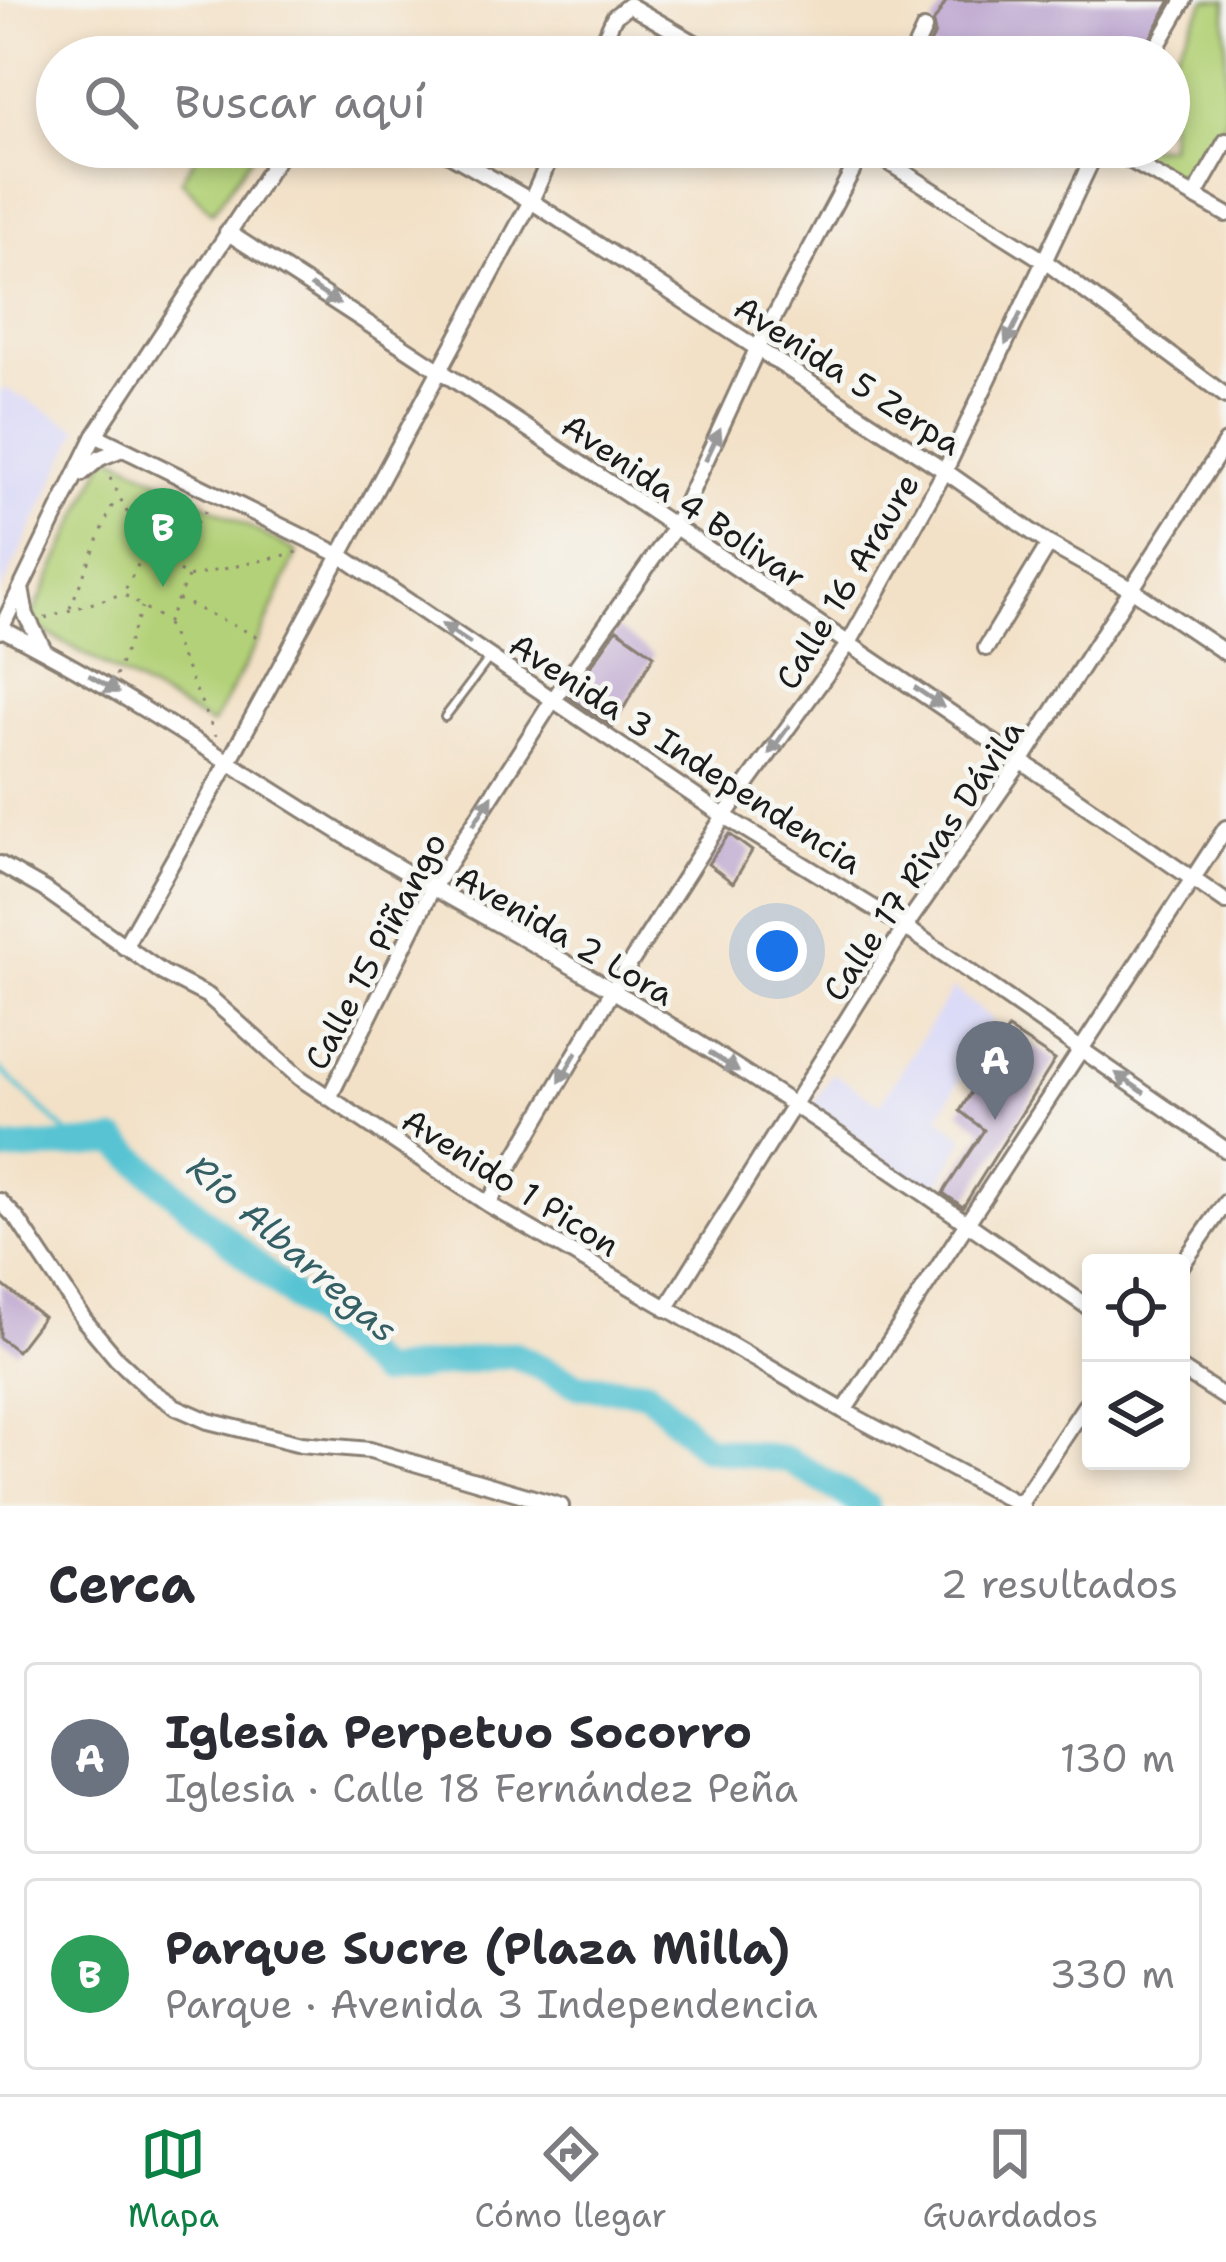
<!DOCTYPE html>
<html lang="es">
<head>
<meta charset="utf-8">
<style>
  :root { --surface:#fff; --page:#f2f2f3; --text:#2b2b33; --muted:#7c7c81; --line:#e1e1e2; --accent:#0b8043 }
  body { margin:0; font-family:"Shantell Sans",sans-serif; background:var(--page); color:var(--text) }
  .controls { position:absolute; right:36px; bottom:36px; display:grid; overflow:hidden; border-radius:12px; box-shadow:0 6px 18px #0003 }
  .controls button { width:108px; height:108px; display:grid; place-items:center; padding:0; border:0; border-bottom:3px solid var(--line); background:var(--surface); color:var(--text); font:60px sans-serif }
  .you { position:absolute; left:777px; top:951px; width:42px; height:42px; margin:-30px; border:9px solid #fff; border-radius:50%; background:#1a73e8; box-shadow:0 0 0 18px #1a73e833 }
  .badge { display:grid; place-items:center; width:78px; height:78px; border-radius:50%; background:var(--accent); color:#fff; font-size:39px; font-weight:700 }
  .pin { position:absolute; translate:-50% -99px; filter:drop-shadow(0 3px 6px #0008) }
  .pin::after { content:''; position:absolute; top:63px; width:42px; height:36px; background:inherit; clip-path:polygon(0 0,100% 0,50% 100%) }
  .list { margin:0; padding:0; list-style:none }
  h2 { display:flex; justify-content:space-between; align-items:center; height:156px; margin:0; padding:0 48px; font-size:51px }
  h2 small { font-size:39px; font-weight:400; color:var(--muted) }
  .list li { display:grid; grid-template-columns:78px 1fr auto; gap:36px; align-items:center; box-sizing:border-box; height:192px; margin:0 24px 24px; padding:0 24px; border:3px solid var(--line); border-radius:12px }
  .list b { display:block; font-size:45px; white-space:nowrap }
  .list p { margin:0; font-size:39px; white-space:nowrap; color:var(--muted) }
  .list em { font-size:39px; font-style:normal; color:var(--muted) }
  .icon { flex:none; width:66px; height:66px; fill:none; stroke:currentColor; stroke-width:2; stroke-linecap:round; stroke-linejoin:round }
  .map { position:relative; flex:none; width:1226px; height:1506px; overflow:hidden }
  .search { position:absolute; background:var(--surface); box-shadow:0 6px 18px #0003; left:36px; right:36px; top:36px; height:132px; display:flex; align-items:center; gap:30px; box-sizing:border-box; padding:0 42px; border-radius:66px; color:var(--muted); font-size:45px }
  .sheet { height:588px; background:var(--surface) }
  nav { display:flex; justify-content:space-around; align-items:center; box-sizing:border-box; height:168px; border-top:3px solid var(--line); background:var(--surface); font-size:33px; color:var(--muted) }
  nav a { display:grid; justify-items:center; gap:6px }
  nav .on { color:var(--accent) }
  .map>svg:first-child { display:block }
  .built { fill:#d8d7f8 }
  .green { fill:#b3d178; stroke:#68764a; stroke-width:3 }
  .lines { fill:none; stroke-linecap:round; stroke-linejoin:round }
  .stream { stroke:#59c4d3; stroke-width:4.5 }
  .river { stroke:#59c4d3; stroke-width:27 }
  .building { fill:#baa2cd }
  .lane-casing { stroke:#887e72; stroke-width:12 }
  .street-casing { stroke:#887e72; stroke-width:20 }
  .path { stroke:#887e72; stroke-width:3; stroke-dasharray:3 9; stroke-linecap:butt }
  .lane { stroke:#fff; stroke-width:6 }
  .street { stroke:#fff; stroke-width:14 }
  .oneway { fill:#999 }
  .labels { text-anchor:middle; stroke-width:10; stroke-linejoin:round; paint-order:stroke }
  .street-label { font-size:33px; fill:#1c1c1c; stroke:#f6f6f2 }
  .water-label { font-size:36px; font-style:italic; fill:#345f65; stroke:#f6f6f2 }
</style>
</head>
<body>
<div class="map">
<svg width="1226" height="1506" viewBox="0 0 1226 1506">
  <rect width="100%" height="100%" fill="#f6f6f2"/>
  <filter id="ink" filterUnits="userSpaceOnUse"><feTurbulence type="fractalNoise" baseFrequency=".00833" numOctaves="2"/><feDisplacementMap in="SourceGraphic" scale="24" xChannelSelector="R" yChannelSelector="G"/><feConvolveMatrix kernelMatrix="1 2 1 2 8 2 1 2 1" color-interpolation-filters="sRGB"/></filter>
  <filter id="wash" filterUnits="userSpaceOnUse"><feTurbulence type="fractalNoise" baseFrequency=".004" numOctaves="4" result="noise"/><feDisplacementMap in="SourceGraphic" scale="48" xChannelSelector="R" yChannelSelector="G"/><feGaussianBlur stdDeviation="2.7" result="paint"/><feColorMatrix in="noise" values="0 0 0 0 0 0 0 0 0 0 0 0 0 0 0 0 0 1.4 0 .05"/><feComposite in="paint" operator="in"/></filter>
  <g filter="url(#wash)">
    <rect width="100%" height="100%" fill="#f3e1c7"/>
    <path class="built" d="M5,388L79,429L0,594V392Z
      M953,988L993,1020L939,1117L965,1138L932,1195L811,1108L833,1073L880,1104Z"/>
    <path class="green" d="M1206,0H1226V118L1188,187L1120,147H1169V64Z
      M202,147H258L212,213L181,180Z
      M108,453L297,552L260,638L212,725L29,623Z"/>
    <g class="lines">
      <path class="stream" d="M0,1069L80,1145"/>
      <path class="river" d="M0,1150L116,1142L380,1373L513,1354L579,1386L646,1391L705,1448L788,1460L866,1506"/>
    </g>
    <g id="blocks">
      <path class="building" d="M947,0H1171L1140,57H947L929,46L935,33L933,23Z
        M617,629L654,655L613,727L569,697Z
        M729,834L752,851L733,883L708,864Z
        M1008,1029L1055,1060L963,1207L943,1193L984,1130L960,1111Z
        M0,1283L43,1317L17,1351L0,1338Z"/>
    </g>
  </g>
  <g filter="url(#ink)">
    <use href="#blocks" fill-opacity="0" stroke="#887e72" stroke-width="3"/>
    <g class="lines">
      <defs>
        <path id="lane" d="M445,717L488,660"/>
        <path id="street" d="M596,57L614,17L629,5L719,57
          M911,57L924,29
          M1151,57L1184,0
          M437,147L531,201L945,471L1049,544L1134,591L1226,653
          M864,147L1046,262L1226,396
          M1106,147L1226,214
          M1194,197L1226,141
          M227,232C564,449 896,674 1226,902
          M95,435L340,555L724,816L905,927L1226,1150
          M81,474L100,458L122,449
          M21,588L26,615L44,650
          M0,628C127,692 245,775 367,849C448,898 532,941 612,990C777,1088 933,1200 1091,1309
          M0,631L95,435L285,147
          M986,648L1049,544
          M0,864L44,889L163,973L208,996L300,1078L488,1204L844,1411L1022,1506
          M124,947L227,765L531,201L555,147
          M329,1098L432,889L553,700L675,527L758,347L865,147
          M0,1201L18,1220L85,1321L117,1359L149,1389L176,1407L208,1421L301,1444L370,1450L561,1506
          M488,1204L613,990L724,816L849,643L945,471L1098,147
          M1181,1266L1226,1202
          M666,1309L905,927L1022,760L1226,442
          M1181,1369L1226,1398
          M844,1411L1226,828
          M1019,1505L1091,1397"/>
      </defs>
      <use href="#lane" class="lane-casing"/>
      <use href="#street" class="street-casing"/>
      <path class="path" d="M110,478L144,546
        M166,560L209,507
        M188,577L167,622L123,594L146,549L188,577L299,552
        M178,599L260,638
        M70,608L113,504L119,500
        M45,618L122,594
        M167,624L216,736
        M116,676L142,607"/>
      <use href="#lane" class="lane"/>
      <use href="#street" class="street"/>
    </g>
    <defs><path id="oneway-solid" d="M-6-.8H1V-3.2L6.5 0L1 3.2V.8H-6Z" transform="scale(3)"/></defs>
    <g class="oneway">
      <use href="#oneway-solid" transform="translate(325 295) rotate(33)"/>
      <use href="#oneway-solid" transform="translate(1013 329) rotate(116)"/>
      <use href="#oneway-solid" transform="translate(713 445) rotate(-65)"/>
      <use href="#oneway-solid" transform="translate(456 634) rotate(-146)"/>
      <use href="#oneway-solid" transform="translate(104 684) rotate(30)"/>
      <use href="#oneway-solid" transform="translate(929 697) rotate(34)"/>
      <use href="#oneway-solid" transform="translate(779 740) rotate(126)"/>
      <use href="#oneway-solid" transform="translate(483 810) rotate(-57)"/>
      <use href="#oneway-solid" transform="translate(724 1062) rotate(33)"/>
      <use href="#oneway-solid" transform="translate(568 1067) rotate(120)"/>
      <use href="#oneway-solid" transform="translate(1130 1083) rotate(-145)"/>
    </g>
  </g>
  <g class="labels">
    <g class="street-label">
      <text transform="translate(848 375) rotate(33)" y="12">Avenida 5 Zerpa</text>
      <text transform="translate(684 501) rotate(34)" y="12">Avenida 4 Bolivar</text>
      <text transform="translate(847 581) rotate(-59)" y="12">Calle 16 Araure</text>
      <text transform="translate(686 753) rotate(33)" y="12">Avenida 3 Independencia</text>
      <text transform="translate(923 860) rotate(-56)" y="12">Calle 17 Rivas Dávila</text>
      <text transform="translate(565 935) rotate(30)" y="12">Avenida 2 Lora</text>
      <text transform="translate(375 951) rotate(-62)" y="12">Calle 15 Piñango</text>
      <text transform="translate(511 1182) rotate(32)" y="12">Avenido 1 Picon</text>
    </g>
    <g class="water-label">
      <text transform="translate(293 1248) rotate(41)" y="13">Río Albarregas</text>
    </g>
  </g>
</svg>
<div class="controls">
<button><svg class="icon" aria-label="locate" viewBox="0 0 24 24"><circle cx="12" cy="12" r="6"/><path d="M12 2v4M12 18v4M2 12h4M18 12h4"/></svg></button>
<button><svg class="icon" aria-label="layers" viewBox="0 0 24 24"><path d="M12 4l9 5-9 5-9-5zM3 14l9 5 9-5"/></svg></button>
</div>
<div class="you"></div>
<div class="pin badge" style="left:995px;top:1120px;background:#6b7280">A</div>
<div class="pin badge" style="left:163px;top:587px;background:#2e9e5b">B</div>
<div class="search"><svg class="icon" aria-label="search" viewBox="0 0 24 24"><circle cx="10" cy="10" r="6"/><path d="M15 15l6 6"/></svg>Buscar aquí</div>
</div>
<section class="sheet">
<h2>Cerca<small>2 resultados</small></h2>
<ul class="list">
<li><span class="badge" style="background:#6b7280">A</span><div><b>Iglesia Perpetuo Socorro</b><p>Iglesia · Calle 18 Fernández Peña</p></div><em>130 m</em></li>
<li><span class="badge" style="background:#2e9e5b">B</span><div><b>Parque Sucre (Plaza Milla)</b><p>Parque · Avenida 3 Independencia</p></div><em>330 m</em></li>
</ul>
</section>
<nav>
<a class="on"><svg class="icon" aria-label="map" viewBox="0 0 24 24"><path d="M3 6l6-2 6 2 6-2v14l-6 2-6-2-6 2zM9 4v14M15 6v14"/></svg>Mapa</a>
<a><svg class="icon" aria-label="directions" viewBox="0 0 24 24"><path d="M12 3l9 9-9 9-9-9zM9 14v-3h6M13 9l2 2-2 2"/></svg>Cómo llegar</a>
<a><svg class="icon" aria-label="saved" viewBox="0 0 24 24"><path d="M7 4h10v16l-5-4-5 4z"/></svg>Guardados</a>
</nav>
</body>
</html>
